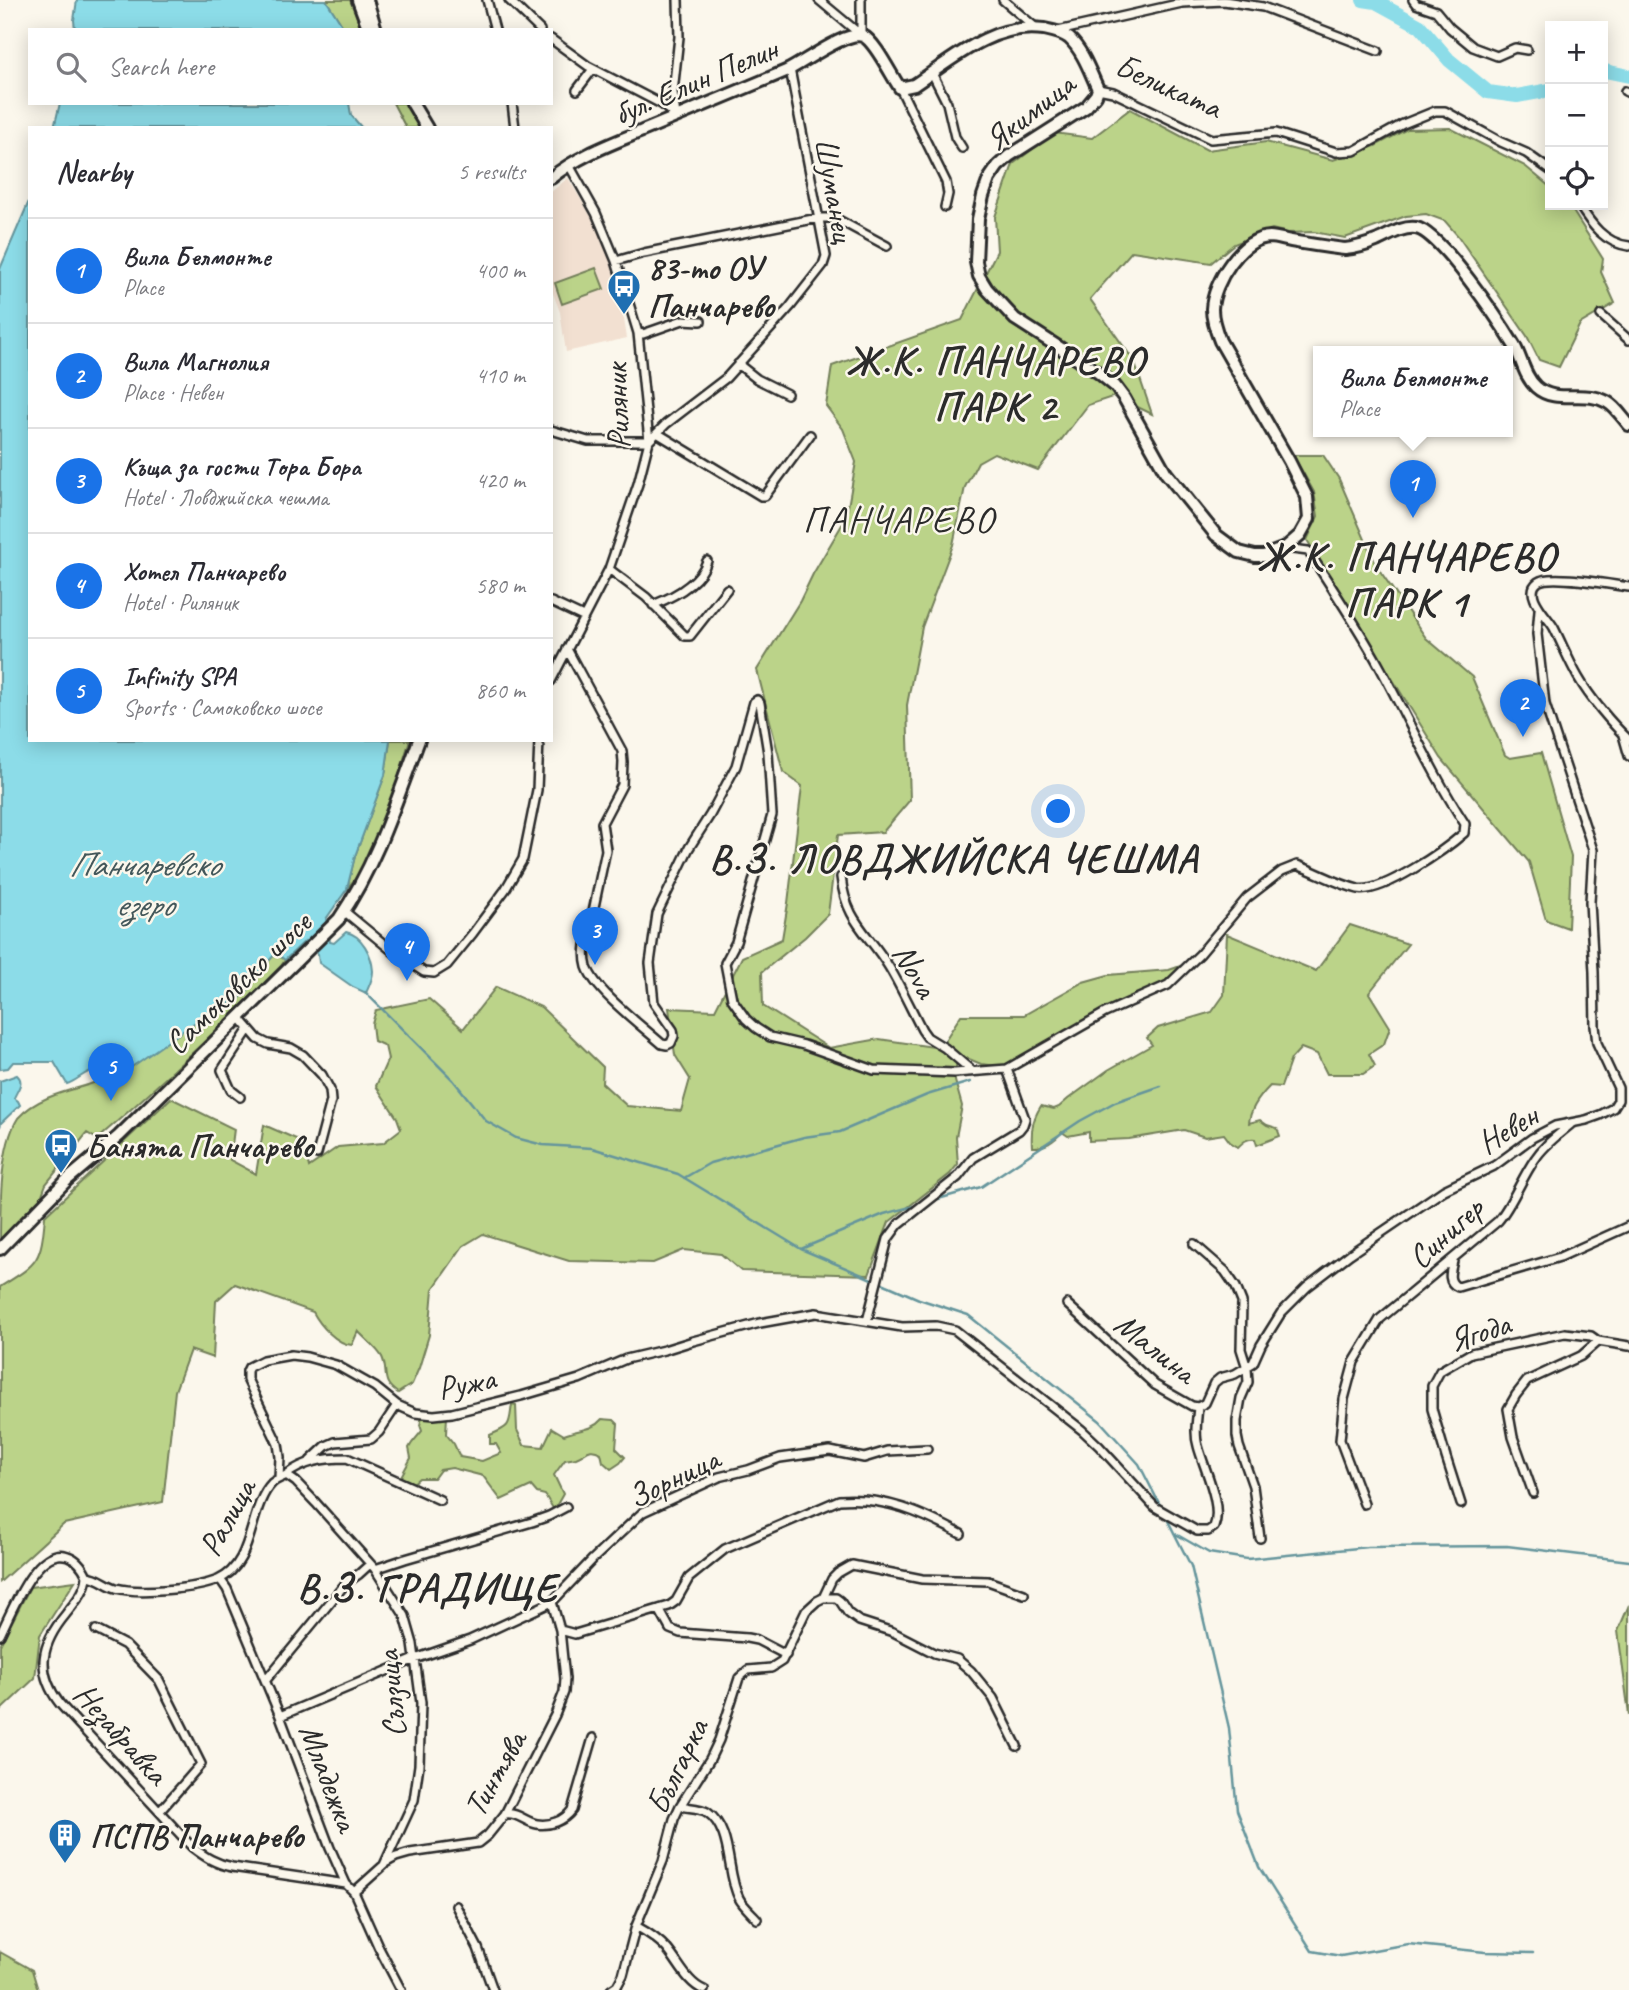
<!DOCTYPE html>
<html lang="en">
<head>
<meta charset="utf-8">
<style>
  :root { --surface:#fff; --page:#f2f2f3; --text:#2b2b33; --muted:#7c7c81; --line:#e1e1e2; --accent:#1a73e8 }
  body { margin:0; font-family:Caveat,sans-serif; background:var(--page); color:var(--text) }
  .controls { position:absolute; right:21px; top:21px; display:grid; overflow:hidden; border-radius:0px; box-shadow:0 4px 18px #0003 }
  .controls button { width:63px; height:63px; display:grid; place-items:center; padding:0; border:0; border-bottom:2px solid var(--line); background:var(--surface); color:var(--text); font:35px sans-serif }
  .you { position:absolute; left:1059px; top:812px; width:24px; height:24px; margin:-18px; border:5px solid #fff; border-radius:50%; background:#1a73e8; box-shadow:0 0 0 10px #1a73e833 }
  .badge { display:grid; place-items:center; width:46px; height:46px; border-radius:50%; background:var(--accent); color:#fff; font-size:23px; font-weight:700 }
  .pin { position:absolute; translate:-50% -58px; filter:drop-shadow(0 2px 4px #0008) }
  .pin::after { content:''; position:absolute; top:37px; width:24px; height:21px; background:inherit; clip-path:polygon(0 0,100% 0,50% 100%) }
  .popup { position:absolute; left:1313px; top:346px; width:200px; height:91px; box-sizing:border-box; display:grid; place-content:center; border-radius:0px; background:var(--surface); filter:drop-shadow(0 2px 5px #0005); font-size:23px; white-space:nowrap; color:var(--muted) }
  .popup b { font-size:26px; color:var(--text) }
  .popup::after { content:''; position:absolute; left:50%; top:100%; margin-left:-14px; border:14px solid transparent; border-top-color:var(--surface) }
  .list { margin:0; padding:0; list-style:none }
  h2 { display:flex; justify-content:space-between; align-items:center; height:91px; margin:0; padding:0 28px; font-size:30px }
  h2 small { font-size:23px; font-weight:400; color:var(--muted) }
  .list li { display:grid; grid-template-columns:46px 1fr auto; gap:21px; align-items:center; box-sizing:border-box; height:105px; padding:0 28px; border-top:2px solid var(--line) }
  .list b { display:block; font-size:26px; white-space:nowrap }
  .list p { margin:0; font-size:23px; white-space:nowrap; color:var(--muted) }
  .list em { font-size:23px; font-style:normal; color:var(--muted) }
  .icon { flex:none; width:38px; height:38px; fill:none; stroke:currentColor; stroke-width:2; stroke-linecap:round; stroke-linejoin:round }
  .map { position:relative; flex:none; width:1629px; height:1990px; overflow:hidden }
  .search { position:absolute; background:var(--surface); box-shadow:0 4px 18px #0003; left:28px; top:28px; width:525px; height:77px; display:flex; align-items:center; gap:18px; box-sizing:border-box; padding:0 24px; border-radius:0px; color:var(--muted); font-size:26px }
  .panel { position:absolute; background:var(--surface); box-shadow:0 4px 18px #0003; left:28px; top:126px; width:525px; height:616px; border-radius:0px }
  .map>svg:first-child { display:block }
  .built { fill:#f2e0d1 }
  .green { fill:#bbd389; stroke:#737f5a; stroke-width:2 }
  .water { fill:#8cdce8; stroke:#65959c; stroke-width:2 }
  .lines { fill:none; stroke-linecap:round; stroke-linejoin:round }
  .stream { stroke:#65959c; stroke-width:2.5 }
  .river { stroke:#8cdce8; stroke-width:14 }
  .street-casing { stroke:#2b2b2b; stroke-width:12 }
  .secondary-casing { stroke:#2b2b2b; stroke-width:16 }
  .street { stroke:#fbf7ec; stroke-width:7 }
  .secondary { stroke:#fbf7ec; stroke-width:10 }
  .labels { text-anchor:middle; stroke-width:5; stroke-linejoin:round; paint-order:stroke }
  .street-label { font-size:33px; fill:#2b2b2b; stroke:#fbf7ec }
  .poi-label { font-size:33px; font-weight:bold; fill:#2b2b2b; stroke:#fbf7ec; text-anchor:start }
  .water-label { font-size:35px; font-style:italic; fill:#43575a; stroke:#fbf7ec }
  .quarter-label { font-size:37px; letter-spacing:2px; fill:#2b2b2b; stroke:#fbf7ec }
  .district-label { font-size:40px; font-weight:bold; letter-spacing:2px; fill:#2b2b2b; stroke:#fbf7ec }
</style>
</head>
<body>
<div class="map">
<svg width="1629" height="1990" viewBox="0 0 1629 1990">
  <rect width="100%" height="100%" fill="#fbf7ec"/>
  <filter id="ink" filterUnits="userSpaceOnUse"><feTurbulence type="fractalNoise" baseFrequency=".0143" numOctaves="2"/><feDisplacementMap in="SourceGraphic" scale="14" xChannelSelector="R" yChannelSelector="G"/><feConvolveMatrix kernelMatrix="1 2 1 2 8 2 1 2 1" color-interpolation-filters="sRGB"/></filter>
  <g filter="url(#ink)">
    <path class="built" d="M568,178L591,216L616,269L627,338L566,352L560,312L551,288V192Z"/>
    <path class="green" d="M326,0H350L362,30H345Z
      M393,103H406L421,128H406Z
      M1130,109L1207,150L1266,142L1333,160L1375,146L1407,129L1450,128L1525,166L1550,187V205H1569L1603,259L1601,272L1615,303L1580,324L1559,367L1539,360L1527,336L1458,236L1445,221L1426,214L1406,216L1345,238L1314,232L1288,233L1272,229L1234,244L1211,263L1132,251L1090,299L1134,361L1152,414L1115,396L1088,405L1038,470L994,453L978,462L965,487L953,545L922,627L907,705L910,800L883,832L838,835L828,914L805,937L762,972L763,1006L829,1048L879,1039L940,1048L961,1015H1024L1083,982L1108,975L1169,970L1189,963L1166,982L1006,1067L981,1064L957,1054L955,1081L962,1106L956,1137L958,1164L950,1174L889,1222L869,1275L741,1271L721,1254L684,1250L653,1263L569,1261L483,1234L463,1246L433,1289L429,1335L419,1368L412,1384L398,1393C380,1382 389,1372 382,1357C377,1348 365,1339 358,1331L352,1345C336,1344 320,1325 313,1312L235,1284L216,1301L213,1358L190,1350L175,1391L163,1502L64,1524L0,1582V1287C38,1263 41,1263 45,1216L171,1098L234,1129L230,1160L256,1174L264,1125L303,1142L309,1167L338,1147L383,1143L401,1129L397,1118L376,1086L388,1059L385,1046L374,1041L372,1024L376,1010L429,999L463,1029L496,987L541,1007L603,1067L602,1083L627,1106L681,1111L690,1079L675,1055L669,1008L715,1010L742,957L782,939L788,903L802,786L783,772L757,670L800,601L813,574L846,518L856,462L843,429L826,406L832,366L962,320L997,251L995,217L1013,164L1054,133L1092,138Z
      M596,268L604,289L562,304L555,283Z
      M1293,455H1323L1339,479L1376,565L1426,638L1472,677L1505,755L1510,758L1541,753L1571,857L1568,928L1546,920L1529,862L1441,758L1307,540L1318,516L1314,492Z
      M390,740H410C393,790 383,848 347,889L355,856L385,775Z
      M1350,925L1408,944L1369,993L1390,1027L1384,1044L1369,1054L1375,1066L1363,1074H1327L1317,1054L1301,1048L1291,1059L1281,1087L1270,1086C1260,1096 1250,1109 1249,1123L1260,1120L1267,1125L1277,1128L1280,1136L1257,1145L1255,1139C1247,1138 1243,1142 1238,1147L1230,1142L1224,1134L1205,1137L1184,1130L1129,1139L1089,1141V1132L1068,1136L1062,1132C1055,1141 1044,1148 1032,1147C1031,1131 1032,1120 1041,1106L1054,1109L1059,1107L1068,1099L1108,1070L1152,1045L1147,1038L1158,1028L1212,1012L1224,995L1227,934L1316,971Z
      M276,953L285,960L281,966C222,1026 161,1084 97,1139L87,1133L46,1184L40,1200L0,1243C0,1207 0,1146 18,1118C34,1100 59,1093 81,1087C93,1084 104,1078 116,1075L194,1023L241,997L249,989L252,979Z
      M512,1404L516,1405L517,1430L524,1445L543,1447L552,1428L564,1435C578,1429 592,1431 602,1419L614,1420L618,1424L616,1448L625,1457L620,1463L611,1469L603,1462L601,1453C588,1446 587,1454 576,1458C572,1459 569,1459 565,1460L554,1475L563,1494L554,1510L545,1495L537,1493L531,1486L501,1500L483,1476L452,1468L440,1470L434,1478H419L410,1486L399,1480L411,1458L409,1448L412,1443L422,1431L420,1425L422,1417L447,1416L446,1434L454,1444L460,1457L482,1461L501,1453L496,1444H490V1435C512,1426 509,1425 512,1404Z
      M75,1581L40,1635L35,1678L0,1711V1645L30,1587Z
      M1629,1605V1715L1618,1631Z
      M0,1952L32,1970L38,1990H0Z"/>
    <path class="water" d="M77,0H326L345,30H75L74,20Z
      M60,103H349L351,115L362,128H54Z
      M30,199V740H390L385,775L355,856L347,889L326,919L330,942L334,943L346,932C362,935 372,955 373,971C373,979 369,986 366,993L353,987L319,963L318,954L305,941L285,960L276,953L252,979L249,989L241,997L194,1023L126,1071C117,1075 106,1079 96,1076L95,1070C85,1071 77,1081 67,1084L54,1062H13L8,1068L0,1069V269Z
      M17,1075C25,1082 17,1090 14,1098L18,1101L20,1105L1,1123L0,1127V1081Z"/>
    <g class="lines">
      <path class="stream" d="M365,992L453,1080L486,1121L516,1138L543,1145L592,1148L678,1174L801,1249L874,1280
        M684,1178L710,1163L804,1137L840,1132L927,1095L970,1082
        M931,1201L981,1187L1080,1121L1115,1102L1161,1086
        M801,1249L884,1214L918,1205
        M880,1282L919,1299L968,1315L1100,1421L1139,1464L1162,1509
        M1165,1515L1191,1566L1229,1728L1237,1810L1259,1867L1312,1951L1341,1956L1408,1944L1485,1952L1533,1953
        M1174,1533L1209,1553L1247,1559L1368,1547L1507,1546L1629,1561"/>
      <path class="river" d="M1363,0L1376,2L1420,26L1449,60L1488,92L1517,96L1550,90
        M1603,72L1605,71L1629,76"/>
      <defs>
        <path id="street" d="M487,0L495,30
          M509,0L540,30
          M819,0L861,35
          M861,0V35
          M1003,0L1036,28
          M1413,0L1416,4L1436,11L1450,28L1473,47L1497,56L1515,48L1527,50
          M1058,31L1182,3L1224,1L1263,7L1378,51
          M551,39L588,66L663,105L676,117
          M932,73L947,103L955,137L962,148
          M900,88L946,182L948,194L945,207
          M1098,89L1113,92L1211,139L1276,133L1336,152L1354,151L1403,124L1435,111H1445L1501,142L1526,153L1550,170
          M577,90L593,69
          M1625,91L1629,93
          M512,103L515,128
          M676,116L673,92L679,37L678,0
          M1579,205C1591,224 1604,243 1629,246
          M616,261L644,253L818,218H835L887,246
          M1601,315L1629,340
          M638,333L643,334L683,320L701,321
          M738,364L757,379L787,394
          M551,430L588,441H649L666,424L726,378L790,307L823,265L826,256L790,69
          M657,433L761,496H765L810,435
          M609,569L646,597L685,636H690L727,589
          M1629,587C1612,585 1550,573 1538,582C1522,594 1549,618 1554,628C1562,644 1569,661 1578,677C1590,698 1612,724 1629,740
          M551,602L583,617
          M653,605C673,597 700,583 707,561
          M567,649L622,751L623,762L622,785L602,823L606,850L586,945C585,952 585,960 587,967C596,992 642,1026 662,1044L667,1045L671,1043L674,1036L673,1030L654,1003L650,963L657,914L689,848L710,815L736,766L754,702L757,700L760,703L768,753L772,815L736,942L725,963L732,999L746,1019L756,1028L770,1037L804,1045L874,1070L955,1073L1007,1069L1105,1013L1168,985L1200,954L1247,898L1282,871L1297,865C1317,872 1337,884 1358,889C1382,894 1446,849 1464,833L1465,824C1433,775 1409,721 1381,669C1359,628 1333,589 1308,551L1285,548
          M551,681L609,569L638,484L649,441L638,333L616,261L596,213L569,165
          M1623,735L1629,756
          M841,877C846,922 868,932 889,967C901,987 911,1009 922,1030L927,1037L945,1048L972,1071
          M344,911L396,954L424,972L434,973L447,965L473,933L505,890L523,859L537,790L539,740
          M239,1017L258,1039L268,1044L291,1048L303,1055L322,1075L330,1090L331,1101L317,1154
          M240,1097L231,1090L222,1070L249,1029
          M1194,1244L1225,1271L1236,1287L1242,1302L1241,1349L1247,1368L1248,1382L1241,1398L1237,1421V1436L1239,1446L1253,1486L1260,1538
          M1453,1261C1451,1270 1446,1282 1458,1287L1560,1257L1629,1226
          M1067,1304L1155,1385L1192,1406L1198,1407L1205,1403L1214,1383L1220,1378L1235,1374L1253,1363L1261,1345L1281,1313L1307,1287L1350,1254L1444,1190L1494,1166L1532,1138L1555,1126L1586,1120L1600,1115L1613,1108L1618,1100V1088L1597,1043L1595,1026L1594,972L1590,902L1593,850L1545,704L1537,634L1539,610
          M867,1321L888,1239L899,1224L958,1177L973,1158L1019,1130L1023,1125L1025,1119L1007,1069
          M310,1461L326,1446L335,1442L371,1439L379,1432L397,1405
          M286,1475L296,1482L316,1503L375,1569L405,1616L413,1644L421,1703L419,1765L414,1800L384,1865L354,1892
          M279,1478L280,1457L278,1444L247,1379V1371L249,1367L263,1360L291,1355L307,1357L336,1365L375,1387L397,1405L415,1413L434,1415L452,1413L521,1396L579,1379L626,1359L664,1350L693,1341L760,1323L816,1313L902,1327L936,1326L955,1330L1082,1430L1099,1446L1155,1507L1197,1531H1208L1214,1527C1223,1505 1204,1469 1198,1446C1194,1433 1197,1420 1198,1407
          M1533,1493L1513,1437L1508,1409L1516,1395L1527,1381L1581,1356L1598,1341
          M1364,1504L1340,1440L1344,1399L1354,1362L1380,1319L1498,1221C1513,1203 1521,1179 1535,1159C1544,1145 1558,1135 1571,1124
          M1461,1504L1446,1457L1432,1409V1386L1440,1371L1471,1353L1565,1333L1591,1336L1598,1341L1629,1346
          M375,1569L405,1559L532,1522L549,1516L566,1507
          M87,1576C86,1591 75,1602 66,1614C41,1644 35,1671 60,1704L192,1847C205,1857 216,1864 232,1867L346,1884
          M87,1576C99,1577 106,1585 116,1588C139,1594 196,1589 218,1580C255,1564 248,1508 272,1483C276,1479 282,1478 286,1475C304,1461 324,1458 347,1458L440,1500
          M220,1579L227,1589L280,1716L330,1848L346,1884L354,1892L379,1948L401,1990
          M823,1598L832,1579L838,1573L852,1565L922,1579L988,1581L1024,1594
          M552,1602L560,1630L575,1634L669,1606L676,1601L689,1578L725,1549L839,1500C884,1496 922,1513 961,1534
          M659,1609L670,1629L680,1633L747,1638L757,1640L786,1655
          M96,1630L125,1645L159,1680L201,1764L160,1811
          M0,1635C11,1613 37,1544 68,1556C77,1559 83,1567 87,1576
          M266,1680L346,1583L359,1574L370,1564
          M280,1716L415,1659L470,1640L552,1602L593,1559L643,1512L719,1477L748,1470L780,1458L815,1453L830,1451L864,1458L887,1451L927,1449
          M680,1806C688,1808 701,1808 707,1812C733,1830 726,1873 739,1898C743,1906 752,1913 757,1919
          M505,1814C518,1812 525,1822 537,1824C550,1826 564,1821 572,1810L593,1738
          M387,1862L396,1857L410,1853L478,1843L488,1835L505,1814L555,1715L564,1692L565,1679L560,1630
          M456,1906L478,1948L493,1990
          M636,1926C647,1932 658,1939 667,1949C679,1963 687,1983 704,1990
          M611,1990L617,1986L623,1975L636,1926L663,1861L674,1819L680,1806L710,1759L719,1740L739,1678L748,1670L771,1668L782,1661L806,1611L817,1601L823,1598H836L840,1601L848,1613L859,1621L893,1632L934,1653L957,1659L971,1671L993,1698L1017,1746"/>
        <path id="secondary" d="M358,0L369,30
          M367,0L376,30
          M412,103L427,128
          M551,178C579,155 614,143 647,129C693,110 739,91 786,71C802,64 846,30 863,36C875,41 892,77 900,88L914,85C953,59 993,22 1044,29C1053,31 1061,32 1069,38C1083,51 1090,72 1098,89L1096,95L1086,107L1009,156L998,166L989,179L983,196L978,219L976,262L979,276L987,289L1015,319L1099,373L1115,386L1124,398L1166,473L1216,535L1239,552L1255,556H1264L1285,548L1300,535L1309,519L1307,497L1289,461L1220,341C1216,331 1212,320 1212,309C1213,283 1241,238 1270,237C1276,237 1285,240 1291,241C1309,244 1327,247 1345,249C1356,248 1366,245 1376,241C1388,236 1402,226 1416,228C1440,232 1500,322 1514,345C1522,359 1524,376 1536,387C1556,405 1585,389 1607,402C1615,406 1623,418 1629,425
          M0,1249L67,1180L119,1136L339,919C376,865 396,802 419,740"/>
      </defs>
      <use href="#street" class="street-casing"/>
      <use href="#secondary" class="secondary-casing"/>
      <use href="#street" class="street"/>
      <use href="#secondary" class="secondary"/>
    </g>
  </g>
  <defs>
    <symbol id="bus-pin" viewBox="-11 -11 22 30"><path d="M0 17L-7.5 6A9.5 9.5 0 1 1 7.5 6Z" fill="#1f6fb2" stroke="#fbf7ec"/><path d="M-5-6H5V4H4V6H2V4H-2V6H-4V4H-5ZM-3.5-4V0h7V-4ZM-3.5 1.2v1.5H-2V1.2ZM2 1.2v1.5H3.5V1.2Z" fill="#fff"/></symbol>
    <symbol id="building-pin" viewBox="-11 -11 22 30"><path d="M0 17L-7.5 6A9.5 9.5 0 1 1 7.5 6Z" fill="#1f6fb2" stroke="#fbf7ec"/><path d="M-4-6H4V6H1V3H-1V6H-4ZM-2.5-4.3h1.7v1.8h-1.7ZM.8-4.3h1.7v1.8H.8ZM-2.5-1h1.7V.8h-1.7ZM.8-1h1.7V.8H.8Z" fill="#fff"/></symbol>
  </defs>
  <g fill-rule="evenodd">
    <use href="#bus-pin" x="605" y="267" width="38" height="52"/>
    <use href="#bus-pin" x="42" y="1126" width="38" height="52"/>
    <use href="#building-pin" x="46" y="1816" width="38" height="52"/>
  </g>
  <g class="labels">
    <g class="street-label">
      <text transform="translate(695 80) rotate(-23)" y="12">бул. Елин Пелин</text>
      <text transform="translate(1169 85) rotate(24)" y="12">Беликата</text>
      <text transform="translate(1029 111) rotate(-38)" y="12">Якимица</text>
      <text transform="translate(836 190) rotate(80)" y="12">Шуманец</text>
      <text transform="translate(616 406) rotate(-92)" y="12">Риляник</text>
      <text transform="translate(916 970) rotate(60)" y="12">Nova</text>
      <text transform="translate(237 982) rotate(-44)" y="12">Самоковско шосе</text>
      <text transform="translate(1507 1128) rotate(-31)" y="12">Невен</text>
      <text transform="translate(1445 1232) rotate(-42)" y="12">Синигер</text>
      <text transform="translate(1479 1331) rotate(-18)" y="12">Ягода</text>
      <text transform="translate(1156 1347) rotate(38)" y="12">Малина</text>
      <text transform="translate(466 1382) rotate(-11)" y="12">Ружа</text>
      <text transform="translate(673 1477) rotate(-26)" y="12">Зорница</text>
      <text transform="translate(226 1517) rotate(-61)" y="12">Ралица</text>
      <text transform="translate(390 1694) rotate(-95)" y="12">Сълзица</text>
      <text transform="translate(122 1733) rotate(48)" y="12">Незабравка</text>
      <text transform="translate(676 1766) rotate(-64)" y="12">Българка</text>
      <text transform="translate(494 1773) rotate(-60)" y="12">Тинтява</text>
      <text transform="translate(330 1777) rotate(69)" y="12">Младежка</text>
    </g>
    <g class="poi-label">
      <text x="648" y="279">83-то ОУ<tspan x="648" dy="38">Панчарево</tspan></text>
      <text x="86" y="1157">Банята Панчарево</text>
      <text x="90" y="1847">ПСПВ Панчарево</text>
    </g>
    <g class="water-label">
      <text x="144" y="876">Панчаревско<tspan x="144" dy="40">езеро</tspan></text>
    </g>
    <g class="quarter-label">
      <text x="899" y="532">ПАНЧАРЕВО</text>
    </g>
    <g class="district-label">
      <text x="996" y="374">Ж.К. ПАНЧАРЕВО<tspan x="996" dy="46">ПАРК 2</tspan></text>
      <text x="1407" y="570">Ж.К. ПАНЧАРЕВО<tspan x="1407" dy="46">ПАРК 1</tspan></text>
      <text x="954" y="872">В.З. ЛОВДЖИЙСКА ЧЕШМА</text>
      <text x="428" y="1601">В.З. ГРАДИЩЕ</text>
    </g>
  </g>
</svg>
<div class="controls">
<button>+</button>
<button>−</button>
<button><svg class="icon" aria-label="locate" viewBox="0 0 24 24"><circle cx="12" cy="12" r="6"/><path d="M12 2v4M12 18v4M2 12h4M18 12h4"/></svg></button>
</div>
<div class="you"></div>
<div class="pin badge" style="left:1413px;top:518px">1</div>
<div class="popup"><b>Вила Белмонте</b>Place</div>
<div class="pin badge" style="left:1523px;top:737px">2</div>
<div class="pin badge" style="left:595px;top:965px">3</div>
<div class="pin badge" style="left:407px;top:981px">4</div>
<div class="pin badge" style="left:111px;top:1101px">5</div>
<div class="search"><svg class="icon" aria-label="search" viewBox="0 0 24 24"><circle cx="10" cy="10" r="6"/><path d="M15 15l6 6"/></svg>Search here</div>
<section class="panel">
<h2>Nearby<small>5 results</small></h2>
<ul class="list">
<li><span class="badge">1</span><div><b>Вила Белмонте</b><p>Place</p></div><em>400 m</em></li>
<li><span class="badge">2</span><div><b>Вила Магнолия</b><p>Place · Невен</p></div><em>410 m</em></li>
<li><span class="badge">3</span><div><b>Къща за гости Тора Бора</b><p>Hotel · Ловджийска чешма</p></div><em>420 m</em></li>
<li><span class="badge">4</span><div><b>Хотел Панчарево</b><p>Hotel · Риляник</p></div><em>580 m</em></li>
<li><span class="badge">5</span><div><b>Infinity SPA</b><p>Sports · Самоковско шосе</p></div><em>860 m</em></li>
</ul>
</section>
</div>
</body>
</html>
